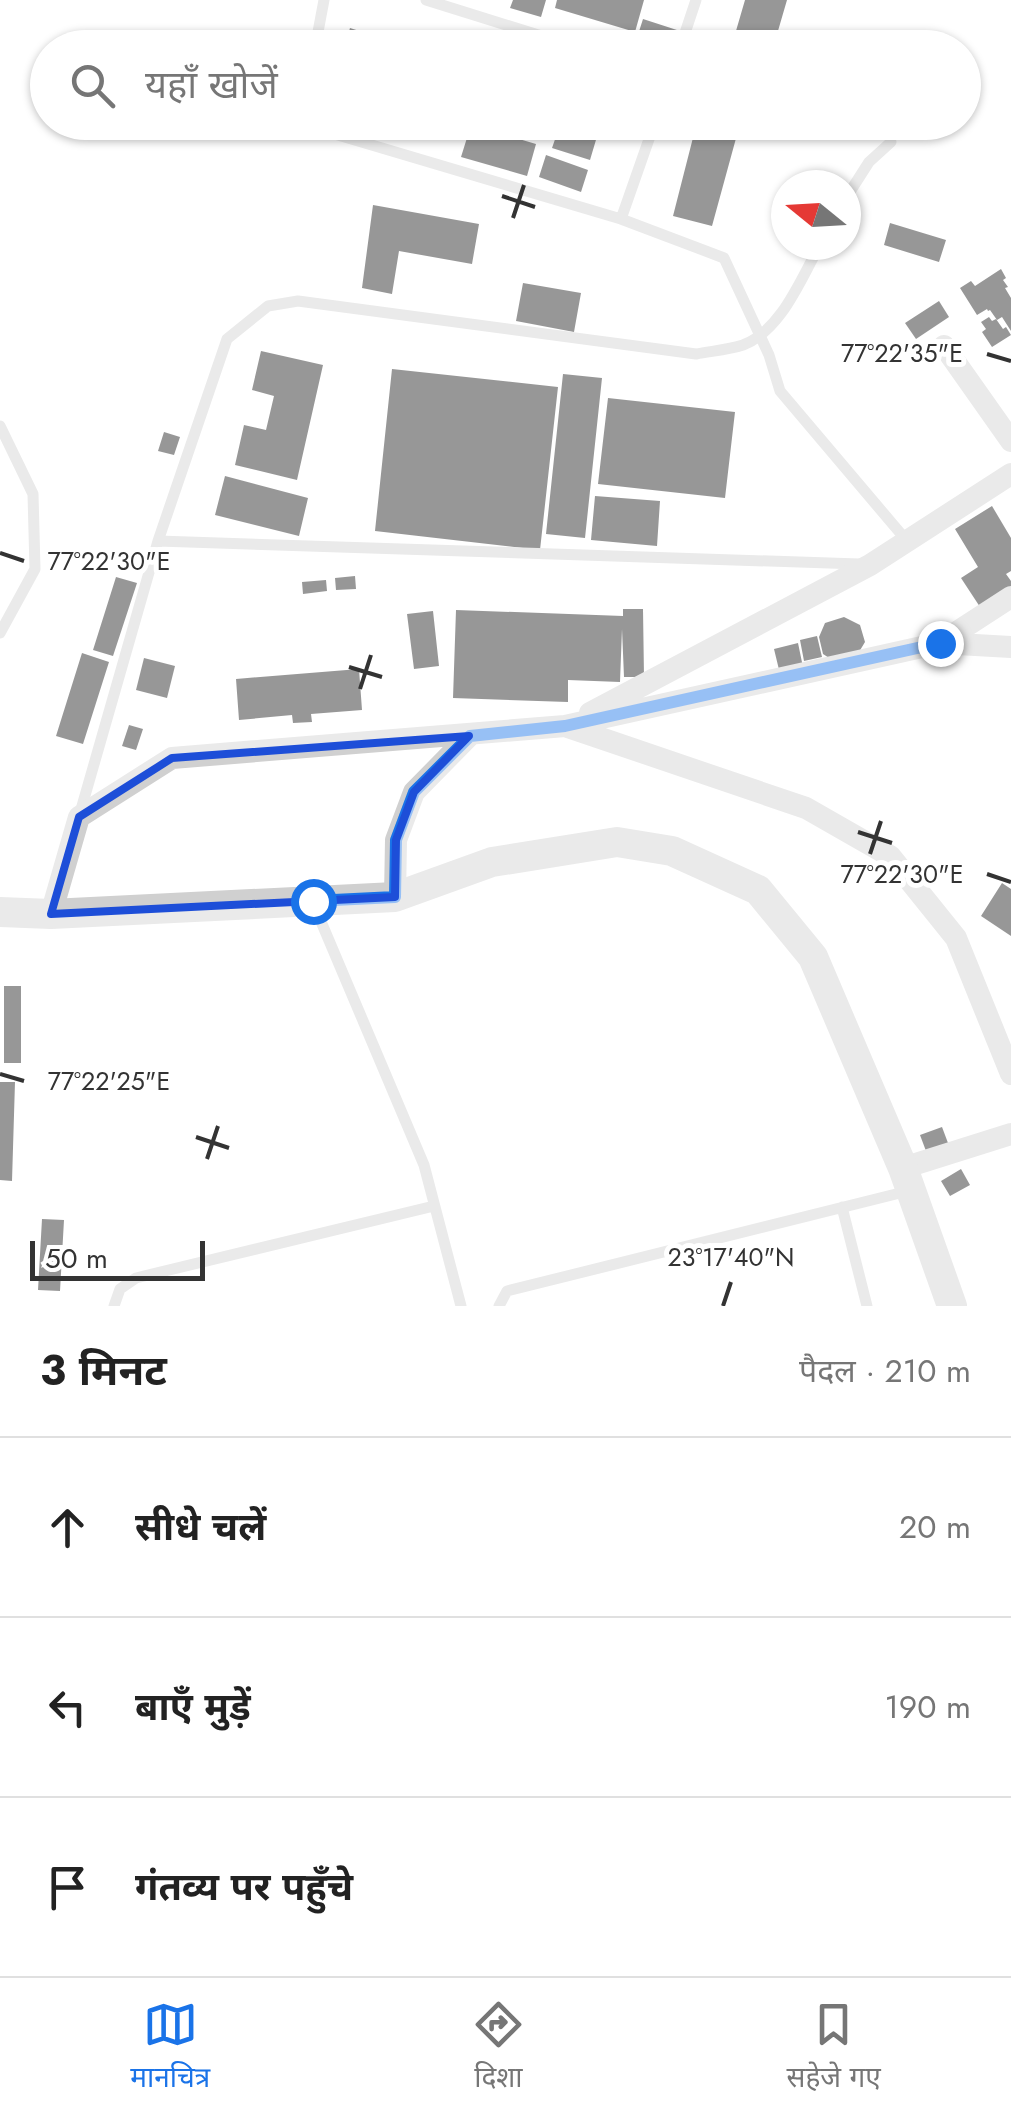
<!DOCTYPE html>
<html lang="hi">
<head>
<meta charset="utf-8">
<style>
  :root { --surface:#fff; --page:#f2f2f2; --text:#222; --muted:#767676; --line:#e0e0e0; --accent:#1a73e8 }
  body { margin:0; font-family:Jost,"Noto Sans Devanagari",sans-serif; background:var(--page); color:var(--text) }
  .compass { position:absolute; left:771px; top:170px; width:90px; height:90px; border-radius:50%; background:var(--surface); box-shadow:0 2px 8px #0004; rotate:288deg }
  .scale { position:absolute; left:30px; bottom:25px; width:175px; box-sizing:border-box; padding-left:10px; border:5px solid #333; border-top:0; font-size:28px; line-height:35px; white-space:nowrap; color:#333; -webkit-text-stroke:8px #fff; paint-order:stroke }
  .stop { position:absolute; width:30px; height:30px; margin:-22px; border:8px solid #1a73e8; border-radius:50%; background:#fff }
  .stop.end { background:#1a73e8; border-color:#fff; box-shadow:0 2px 10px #0008 }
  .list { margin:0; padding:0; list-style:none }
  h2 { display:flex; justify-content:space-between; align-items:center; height:130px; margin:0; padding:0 40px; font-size:42px }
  h2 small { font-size:32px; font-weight:400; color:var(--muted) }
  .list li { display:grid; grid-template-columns:65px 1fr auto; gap:30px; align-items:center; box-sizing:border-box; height:180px; padding:0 40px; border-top:2px solid var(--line) }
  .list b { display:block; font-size:38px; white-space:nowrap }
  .list em { font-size:32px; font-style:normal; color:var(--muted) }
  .icon { flex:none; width:55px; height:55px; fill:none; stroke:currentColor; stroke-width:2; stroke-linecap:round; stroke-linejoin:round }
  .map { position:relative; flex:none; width:1011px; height:1306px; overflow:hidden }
  .search { position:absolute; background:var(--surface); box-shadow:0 2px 8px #0004; left:30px; right:30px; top:30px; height:110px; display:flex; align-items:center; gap:25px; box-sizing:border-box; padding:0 35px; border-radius:55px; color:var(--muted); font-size:38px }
  .sheet { height:670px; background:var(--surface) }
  nav { display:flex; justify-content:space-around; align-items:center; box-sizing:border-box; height:140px; border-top:2px solid var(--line); background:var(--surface); font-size:28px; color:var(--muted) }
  nav a { display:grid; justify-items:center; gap:5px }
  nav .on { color:var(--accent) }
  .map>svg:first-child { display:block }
  .building { fill:#1a1a1a }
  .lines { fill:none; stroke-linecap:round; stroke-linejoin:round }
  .service { stroke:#d0d0d0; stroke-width:11 }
  .minor { stroke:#d0d0d0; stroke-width:22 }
  .tertiary { stroke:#d0d0d0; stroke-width:30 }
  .route { stroke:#1a73e8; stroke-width:12 }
  .marked { fill:none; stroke:#1d4ed8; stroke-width:8; stroke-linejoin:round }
  .ticks { fill:none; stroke:#333; stroke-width:4 }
  .ticks-label { font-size:25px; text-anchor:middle; fill:#333; stroke:#fff; stroke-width:10; stroke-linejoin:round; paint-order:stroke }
</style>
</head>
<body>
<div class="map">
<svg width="1011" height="1306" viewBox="0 0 1011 1306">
  <rect width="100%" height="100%" fill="#fff"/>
  <path class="building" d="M513,0H546L541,17L510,8Z
    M557,0H644L635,32L555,8Z
    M745,0H787L773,48H731Z
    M643,19L680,31L675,48H647L635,44Z
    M350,28L410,47V48H344Z
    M417,122H459L455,135Z
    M561,122L601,123L590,160L552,148Z
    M697,122L738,131L712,226L673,216Z
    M471,125L536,144L527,176L461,157Z
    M546,155L588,170L581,192L539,177Z
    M373,205L479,224L472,264L399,251L392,294L362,288Z
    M890,223L946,240L939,262L884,245Z
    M1001,269L1006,278L1003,280L1008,287L1005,288L1011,298V331L1002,317L997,320L990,310L988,311L987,309L977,315L960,288L971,281L975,286Z
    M523,283L581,293L574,332L516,321Z
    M939,301L949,317L916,339L905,323Z
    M989,317L992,321L996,319L1003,329L1006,327L1011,335L992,347L982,332L986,329L981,322Z
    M261,351L323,365L297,480L235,465L244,425L266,430L274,396L252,390Z
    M392,369L558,387L540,550L375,531Z
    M563,374L602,378L585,538L546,534Z
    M608,398L735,412L725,498L598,484Z
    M164,432L180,437L174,455L158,451Z
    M225,476L308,498L299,536L215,515Z
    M595,496L660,501L657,546L591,540Z
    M992,506L1011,538V571L1006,574L1011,581V591L982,610L961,578L978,567L955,529Z
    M355,576L356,589L336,590L335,578Z
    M116,577L137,583L113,656L93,650Z
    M326,580L327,591L303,594L302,582Z
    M623,609H643L644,677H624L622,629L620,682L568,680V702L453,698L456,610L623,616Z
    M433,611L439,666L414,669L407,614Z
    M844,617L860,625L865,642L856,657L837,663L823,654L819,637L825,623Z
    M817,636L822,657L804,661L800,640Z
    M798,643L804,672L781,678L774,649Z
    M82,653L109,662L83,744L56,736Z
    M144,658L175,666L167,698L136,690Z
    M359,669L362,710L311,714L312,722L293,723L292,715L239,720L236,679Z
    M129,725L143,729L136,750L122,746Z
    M1002,883L1011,889V936L981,916Z
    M4,986H21V1063H4Z
    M0,1082H15L12,1181L0,1180Z
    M942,1127L948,1143L926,1151L920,1135Z
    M961,1169L970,1185L950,1196L941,1181Z
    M42,1219L64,1220L60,1291L38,1290Z"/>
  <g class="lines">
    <path class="service" d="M426,0L580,48
      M315,48L324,0
      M680,48L696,0
      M303,122L311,127L621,219L724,258L769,355L780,391L907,541
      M846,198L869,162L891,142
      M621,219L655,122
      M0,426L33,494L35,569L0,633
      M158,541L859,564
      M80,813L158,541L227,339L268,306L298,301L696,354C711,351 728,350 743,345C782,330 801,278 820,245
      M314,905L424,1165L461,1306
      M842,1207L867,1306
      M114,1306L120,1289L136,1278L434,1206
      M499,1306L507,1291L908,1191"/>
    <path class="minor" d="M944,346L1011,441
      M940,643L1011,597
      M590,713L870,565L1011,474
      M568,727L806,808L890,856L956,938L1011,1074
      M395,897L396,840L414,792L469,736
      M51,914L79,817L172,758L565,726L940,643L1011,647
      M903,1168L1011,1134"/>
    <path class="tertiary" d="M0,912L51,914L395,897L492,862L617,842L672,851L758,890L813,957L903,1168L952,1306"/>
  </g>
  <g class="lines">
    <path class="route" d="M313,901L395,897L396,840L414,792L470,736L565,726L940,643"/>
  </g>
  <path d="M0 0H1011V1306H0ZM469,736L414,792L396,840L395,897L51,914L79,817L172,758Z" fill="#fff" fill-opacity=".55" fill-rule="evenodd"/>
  <path class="marked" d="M469,736L414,792L396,840L395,897L51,914L79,817L172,758Z"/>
  <path class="ticks" d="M502,196L535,207M513,218L524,185M987,354L1011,361M0,553L24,561M349,667L382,677M360,689L371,655M858,832L892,843M870,854L881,821M987,874L1011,882M0,1074L24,1081M196,1137L229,1148M207,1159L218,1126M723,1306L731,1282"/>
  <g class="ticks-label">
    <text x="902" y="362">77°22'35"E</text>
    <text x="109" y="570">77°22'30"E</text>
    <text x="902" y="883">77°22'30"E</text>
    <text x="109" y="1090">77°22'25"E</text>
    <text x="731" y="1266">23°17'40"N</text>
  </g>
</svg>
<svg class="compass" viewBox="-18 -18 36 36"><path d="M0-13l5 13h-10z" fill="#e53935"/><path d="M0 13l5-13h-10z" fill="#767676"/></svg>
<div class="scale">50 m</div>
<div class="stop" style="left:313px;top:901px"></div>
<div class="stop end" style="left:940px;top:643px"></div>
<div class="search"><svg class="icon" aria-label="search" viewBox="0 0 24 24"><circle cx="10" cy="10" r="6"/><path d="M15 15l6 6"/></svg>यहाँ खोजें</div>
</div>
<section class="sheet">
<h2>3 मिनट<small>पैदल · 210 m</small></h2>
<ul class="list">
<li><svg class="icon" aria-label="ahead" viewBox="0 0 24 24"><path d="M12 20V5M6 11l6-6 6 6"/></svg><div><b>सीधे चलें</b></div><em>20 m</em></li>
<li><svg class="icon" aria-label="left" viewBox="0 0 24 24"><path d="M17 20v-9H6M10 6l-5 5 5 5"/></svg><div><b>बाएँ मुड़ें</b></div><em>190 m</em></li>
<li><svg class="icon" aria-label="arrive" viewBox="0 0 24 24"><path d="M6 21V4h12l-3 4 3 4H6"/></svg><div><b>गंतव्य पर पहुँचे</b></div></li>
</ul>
</section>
<nav>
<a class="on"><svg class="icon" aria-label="map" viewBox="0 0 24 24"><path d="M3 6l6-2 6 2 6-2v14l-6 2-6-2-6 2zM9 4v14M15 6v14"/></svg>मानचित्र</a>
<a><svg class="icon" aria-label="directions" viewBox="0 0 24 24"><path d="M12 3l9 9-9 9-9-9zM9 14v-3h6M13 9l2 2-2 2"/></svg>दिशा</a>
<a><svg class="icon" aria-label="saved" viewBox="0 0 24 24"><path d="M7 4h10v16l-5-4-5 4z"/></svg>सहेजे गए</a>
</nav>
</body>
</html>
